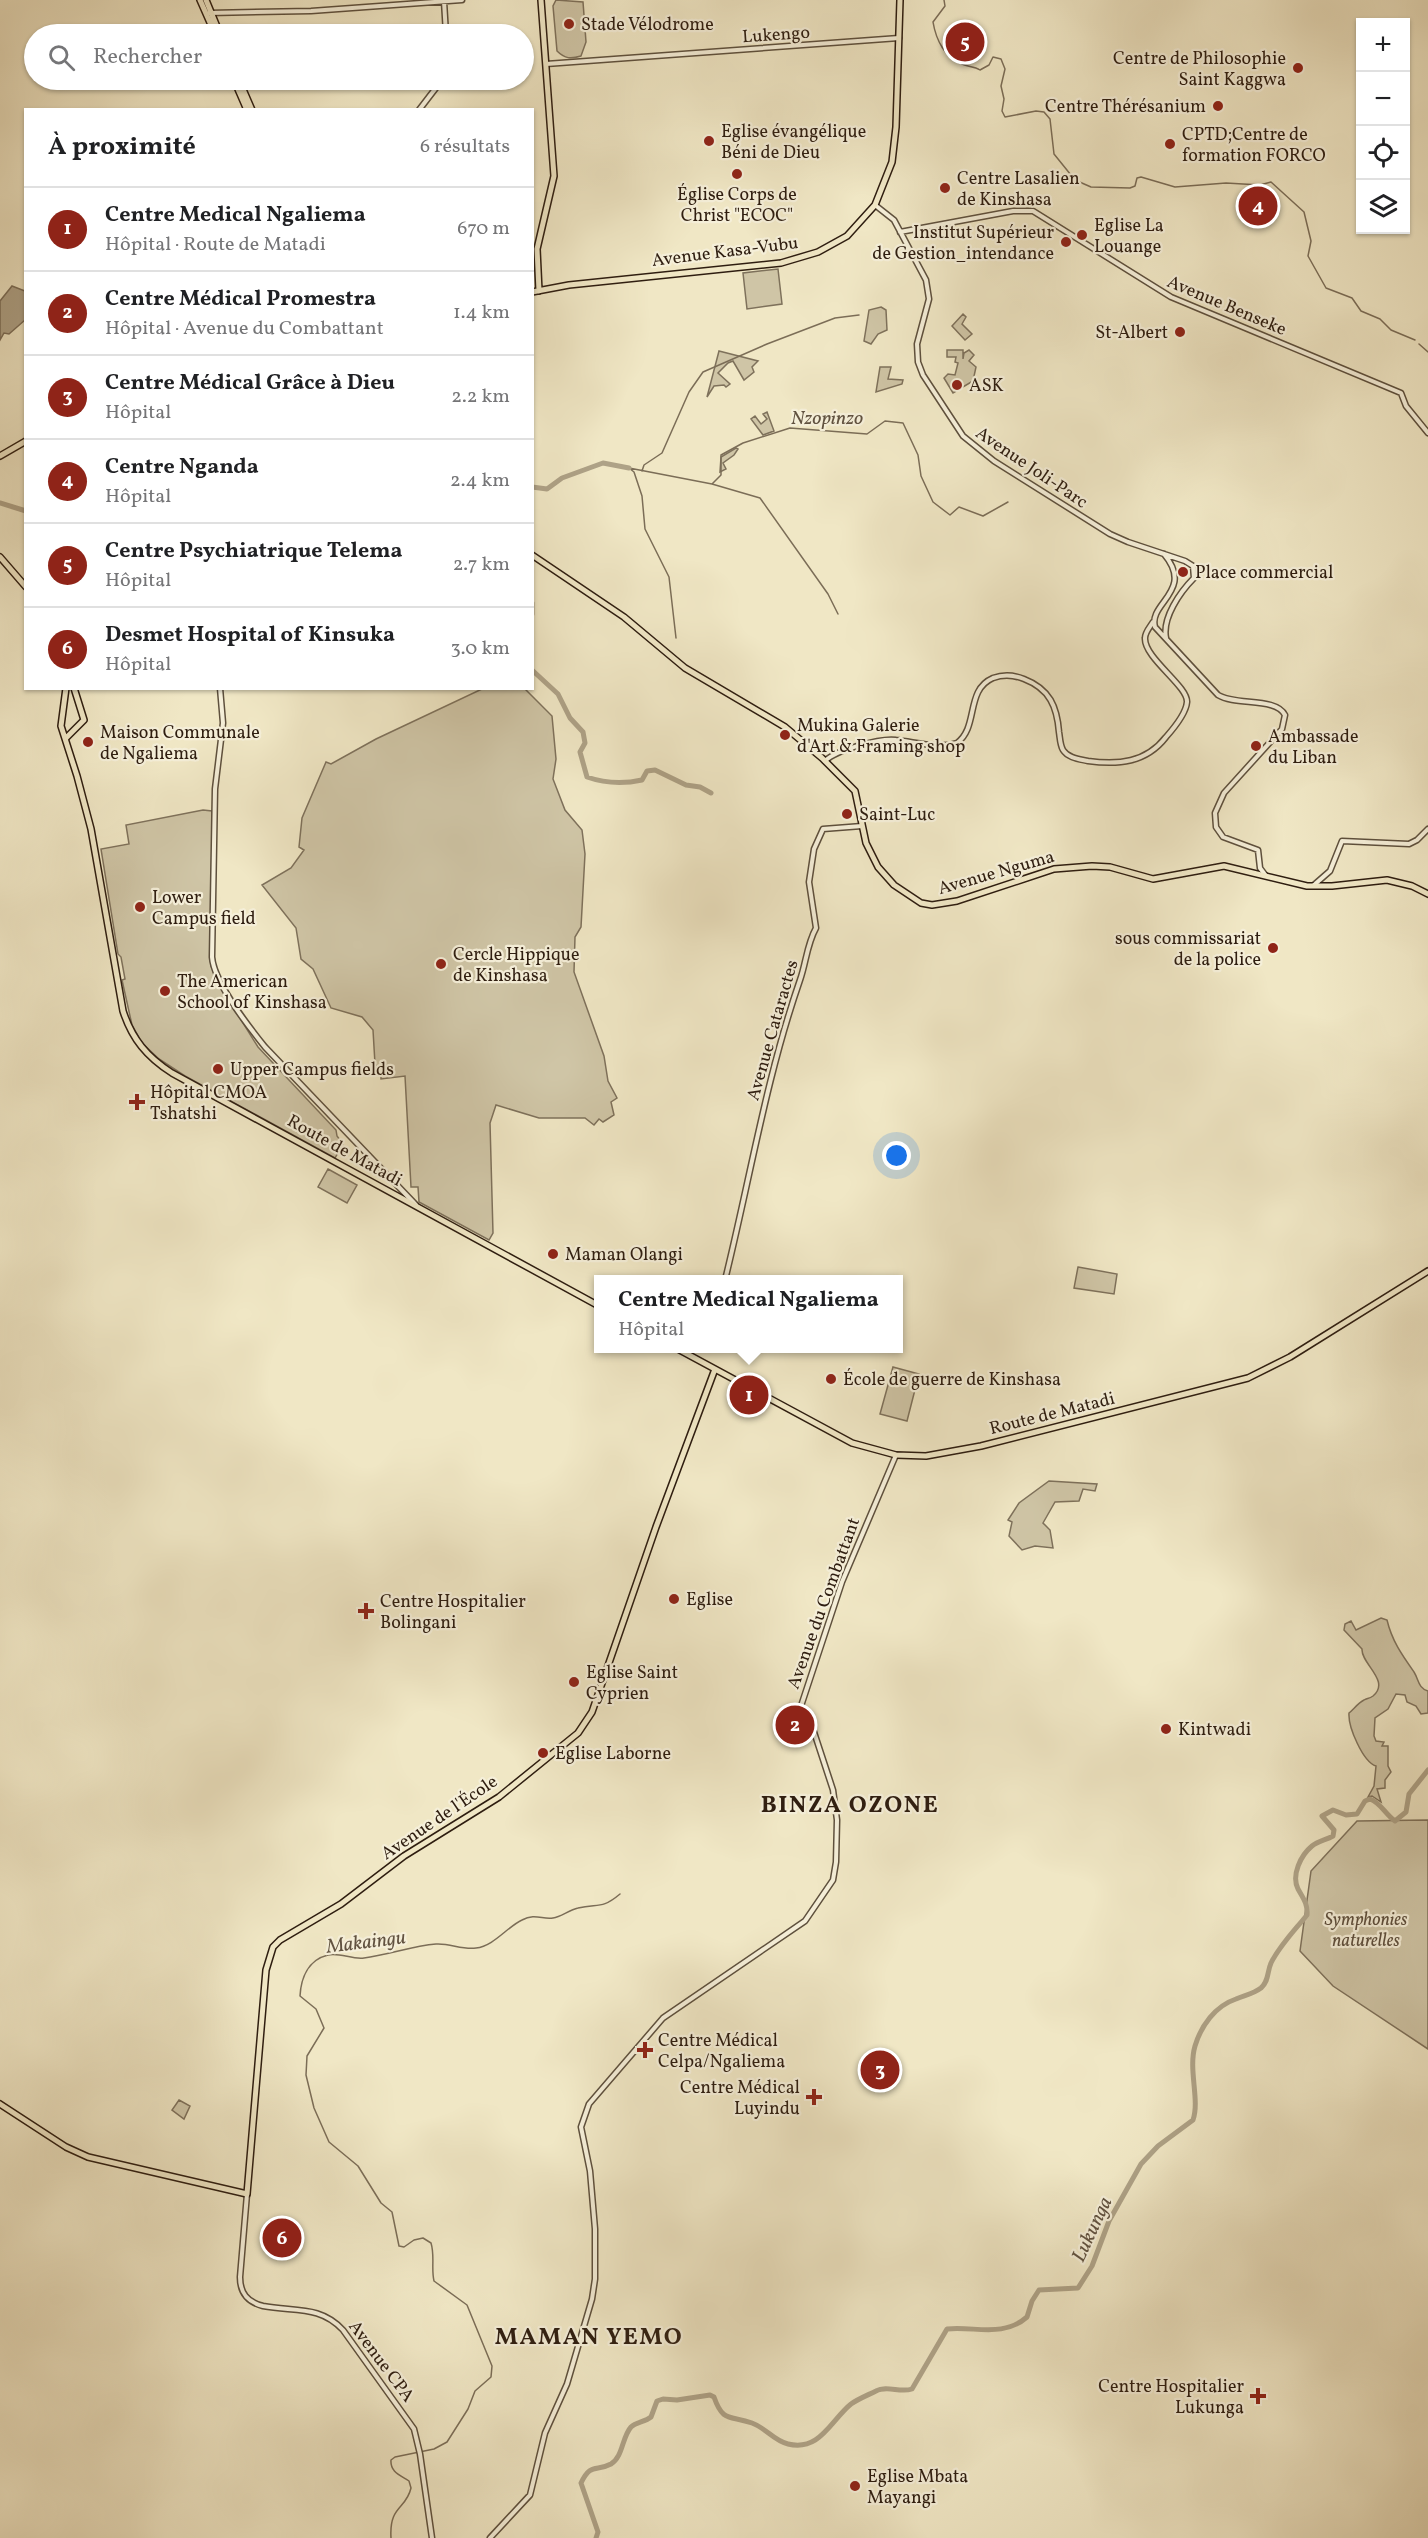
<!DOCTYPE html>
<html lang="fr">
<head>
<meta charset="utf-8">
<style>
  :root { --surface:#fff; --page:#f2f2f2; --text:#202124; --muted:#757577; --line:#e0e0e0; --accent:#8f2418 }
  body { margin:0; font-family:Vollkorn,serif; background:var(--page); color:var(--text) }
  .controls { position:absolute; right:18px; top:18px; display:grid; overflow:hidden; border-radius:0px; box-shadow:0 2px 4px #0004 }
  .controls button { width:54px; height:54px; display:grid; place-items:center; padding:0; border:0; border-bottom:2px solid var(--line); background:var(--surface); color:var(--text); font:30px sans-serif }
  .you { position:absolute; left:897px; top:1156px; width:21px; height:21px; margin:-15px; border:4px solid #fff; border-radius:50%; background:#1a73e8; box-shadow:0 0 0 9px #1a73e833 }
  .badge { display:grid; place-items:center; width:39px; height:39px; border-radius:50%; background:var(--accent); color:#fff; font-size:20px; font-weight:700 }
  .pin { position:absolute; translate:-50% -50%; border:3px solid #fff; box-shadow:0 2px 6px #0006 }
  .popup { position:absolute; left:594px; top:1275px; width:309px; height:78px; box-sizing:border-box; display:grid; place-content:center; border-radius:0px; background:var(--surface); filter:drop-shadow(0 2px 4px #0005); font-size:20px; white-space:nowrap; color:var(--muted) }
  .popup b { font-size:22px; color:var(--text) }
  .popup::after { content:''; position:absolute; left:50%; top:100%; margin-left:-12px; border:12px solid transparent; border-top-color:var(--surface) }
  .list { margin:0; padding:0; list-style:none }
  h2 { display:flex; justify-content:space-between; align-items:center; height:78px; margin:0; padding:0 24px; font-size:26px }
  h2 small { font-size:20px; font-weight:400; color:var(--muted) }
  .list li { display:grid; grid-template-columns:39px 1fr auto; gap:18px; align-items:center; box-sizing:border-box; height:84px; padding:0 24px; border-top:2px solid var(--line) }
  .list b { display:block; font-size:22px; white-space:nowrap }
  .list p { margin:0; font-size:20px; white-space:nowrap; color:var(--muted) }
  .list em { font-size:20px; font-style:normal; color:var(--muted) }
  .icon { flex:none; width:33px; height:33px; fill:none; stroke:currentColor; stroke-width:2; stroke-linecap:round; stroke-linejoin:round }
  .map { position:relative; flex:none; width:1428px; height:2538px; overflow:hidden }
  .search { position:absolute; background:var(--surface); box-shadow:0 2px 4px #0004; left:24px; top:24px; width:510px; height:66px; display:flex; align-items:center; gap:15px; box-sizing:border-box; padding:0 21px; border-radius:33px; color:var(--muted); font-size:22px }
  .panel { position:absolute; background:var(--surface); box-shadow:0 2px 4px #0004; left:24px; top:108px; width:510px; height:582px; border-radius:0px }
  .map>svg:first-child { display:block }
  .green { fill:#cfc5a6; stroke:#7e715b; stroke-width:1.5 }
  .water { fill:#aea287; stroke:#7b6d57; stroke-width:1.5 }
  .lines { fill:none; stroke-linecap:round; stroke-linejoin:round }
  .stream { stroke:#7b6d57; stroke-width:1.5 }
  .river { stroke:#aea287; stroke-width:5 }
  .minor-casing { stroke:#5e503d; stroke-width:7 }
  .major-casing { stroke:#2e1d10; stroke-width:8 }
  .minor { stroke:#f5efd9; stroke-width:4 }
  .major { stroke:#f0e7c5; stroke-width:5 }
  .poi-dot { fill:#8f2418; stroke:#f5efd9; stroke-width:2 }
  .labels { text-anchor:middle; stroke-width:4.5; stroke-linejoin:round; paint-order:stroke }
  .poi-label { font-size:18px; fill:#2e1d10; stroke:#f5efd9; text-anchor:start }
  .street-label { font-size:18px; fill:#2e1d10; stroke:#f5efd9 }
  .park-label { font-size:18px; font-style:italic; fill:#5e4f3d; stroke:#f5efd9 }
  .water-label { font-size:20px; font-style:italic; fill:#615240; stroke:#f5efd9 }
  .district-label { font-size:24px; font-weight:bold; letter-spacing:1.5px; fill:#2e1d10; stroke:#f5efd9 }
</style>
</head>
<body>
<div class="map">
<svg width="1428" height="2538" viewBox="0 0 1428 2538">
  <rect width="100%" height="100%" fill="#f0e7c5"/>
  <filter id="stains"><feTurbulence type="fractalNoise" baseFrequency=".00333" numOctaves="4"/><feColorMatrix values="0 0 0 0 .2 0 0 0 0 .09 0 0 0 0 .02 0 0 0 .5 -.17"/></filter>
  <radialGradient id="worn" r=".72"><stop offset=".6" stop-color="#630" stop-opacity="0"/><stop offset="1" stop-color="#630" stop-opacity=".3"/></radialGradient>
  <path class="green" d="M556,0L583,2L586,42L581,56C571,59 565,59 557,51L553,6Z
    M778,269L782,304L747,309L743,273Z
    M881,307L886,310L887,330L878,334L871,344L864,341L869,310Z
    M963,314L966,317L962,324L972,334L965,340L952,326Z
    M947,350H963V359L964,353L969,350L974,355L969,361L976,367L973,381L953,393L944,378L948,374L955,375L958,363L955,362L956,357H947Z
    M719,351L758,361L752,367L754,372L744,380L733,361L728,363L718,373L730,384L726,387L724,385L714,386L707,397Z
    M880,367H891L888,379L903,380L902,384L876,392Z
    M767,412L774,431L763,435L751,419L755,416L761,424L767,419L763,414Z
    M736,448L738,449L734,455L723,463L726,469L720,472L721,457Z
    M484,688L525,689L552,716L556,759L553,779L565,810L582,830L585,854L581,927L575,937L574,972L604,1056L608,1081L617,1098L611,1102L614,1115L603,1122L599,1119L594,1125L585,1118H539L496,1105L490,1123L493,1233L489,1240L419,1202L418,1187H411L405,1076L381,1079L380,1069L375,1064L373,1030L362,1017L331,1008L313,969L301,959L296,928L262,885L291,868L304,850L299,847L302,818L326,762L331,764L376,739Z
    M203,810L212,811L213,821L211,966L233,1007L258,1047L336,1130L337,1136L343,1144L335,1158L185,1076L159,1059L142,1043L132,1025L122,980L125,979L121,957L118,954L101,849L129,844L126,825Z
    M328,1169L357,1185L347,1203L318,1187Z
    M1078,1267L1117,1274L1114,1294L1074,1288Z
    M893,1367L919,1374L907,1421L880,1414Z
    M1049,1481L1097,1484L1095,1491L1083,1489L1079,1501L1055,1502L1043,1523L1050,1530L1053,1548L1035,1546L1022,1550L1009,1536L1012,1522L1008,1520L1019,1503Z
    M1381,1618L1387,1620C1392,1641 1402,1655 1414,1672C1419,1680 1418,1688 1428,1691V1713L1421,1714L1416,1706L1407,1702L1405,1695L1396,1694L1388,1709L1375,1718L1374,1736L1376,1741L1384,1742L1382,1746H1388V1766L1391,1772L1385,1780V1788L1377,1789L1381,1802L1372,1796L1368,1797L1374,1786L1376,1766C1363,1762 1348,1727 1349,1713C1354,1709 1358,1703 1364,1700C1367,1698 1369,1699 1373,1696C1391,1681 1361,1664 1362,1649L1344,1630L1345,1624L1351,1621L1356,1630Z
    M1428,1820V2049L1333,1986L1300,1951L1311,1871L1357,1821Z
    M179,2100L190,2106L184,2119L172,2110Z"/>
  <path class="water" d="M12,286L25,291V320L9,334L4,333L0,340V301Z"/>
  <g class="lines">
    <path class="stream" d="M944,0L945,6L933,22C936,40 945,58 962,64C968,67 974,66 980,70L989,65L993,57L1001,59L1005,69L1001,86L1004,99L1002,111L1005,117L1036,111L1044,112L1050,119L1054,154L1075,180L1091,187L1130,188L1135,186L1137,178L1141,177L1175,187L1226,183L1260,185L1271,182L1304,212L1311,241L1308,256L1326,288L1352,298L1361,311L1380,319L1391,330L1415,340
      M1419,344L1428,352
      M629,468L712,484L760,498L828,594L838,614
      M629,468L634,472L642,496L645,529L669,577L676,638
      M642,471L644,465L662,453L689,392L703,372L767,344L835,318L859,315
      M712,484L721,475V455L743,443L790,428L867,434L885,421L903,423L918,455L921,476L933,502L950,515L959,507L983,516L1008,502
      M391,2538C389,2505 406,2510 411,2488L409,2481C400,2475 390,2472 391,2460L395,2457L434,2449L447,2442L468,2409L475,2391L491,2377L492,2366L467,2305L434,2281C431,2268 435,2256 431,2243L423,2238L414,2240L404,2247L399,2246L392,2212L381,2203L358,2166L329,2142L314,2108L306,2075L307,2056L324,2028L316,2009L300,1996C301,1978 308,1960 328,1955C339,1952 353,1960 364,1958C388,1955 412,1946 436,1944C450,1943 462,1950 476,1948C494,1946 507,1927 522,1920C535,1913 543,1920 553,1918C561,1917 569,1910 578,1908C598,1903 601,1910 620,1894"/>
    <path class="river" d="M532,487L547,489L562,478L603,463L629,468
      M0,503L26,511
      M532,603V614
      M532,670L558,694L570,718L583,732L585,743L580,752L587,777C604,783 624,784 642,780L647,771L655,770L686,785L700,787L711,793
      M596,2538L598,2532L581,2483C591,2462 596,2472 611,2464C623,2457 622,2437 631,2427C636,2422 645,2422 651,2417L657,2401L663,2399L677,2400L710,2395L714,2397C723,2423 730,2415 752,2423C766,2428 774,2441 788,2444C820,2452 831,2420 851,2404C858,2399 868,2395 876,2391C887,2385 900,2393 912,2389L947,2329C975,2326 1003,2338 1027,2317L1032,2301L1039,2290L1078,2288L1092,2266L1109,2221L1141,2164L1158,2146L1193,2120C1200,2100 1188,2070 1195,2046C1201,2026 1215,2006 1236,1999C1245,1995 1253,1994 1261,1988C1269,1981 1267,1972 1271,1963C1280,1945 1295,1930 1307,1915C1308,1904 1303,1898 1298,1889C1291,1875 1301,1855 1312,1846C1318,1841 1326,1840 1333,1836L1334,1830L1322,1816L1333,1810L1346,1815L1357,1814L1365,1801L1370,1799C1381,1803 1385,1814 1395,1821L1406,1812L1409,1794L1428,1770"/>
    <defs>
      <path id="minor" d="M444,1L446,34
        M209,13L311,11L462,0
        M546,64L899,38
        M419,110L442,80
        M875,205L894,220L926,280L929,299L917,344L918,362L923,375L963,436L994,461L1110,534L1128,542L1185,561L1193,566L1194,578C1180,592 1162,618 1166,638
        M900,232L1013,211H1033L1171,297L1401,393L1406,406L1428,433
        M1164,554C1195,591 1148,603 1155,627L1218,695C1236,706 1276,697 1285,715L1282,729L1224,793L1215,813L1216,827L1223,837L1258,850L1260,868L1266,876
        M220,688L223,723L215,789L212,957C214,983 249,1027 265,1047L416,1205
        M825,761C836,750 880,738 896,740C916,742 938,749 957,743C979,727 965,690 993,678C1004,674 1014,675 1024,679C1050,689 1057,707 1059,732C1060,738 1060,745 1063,750C1068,758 1079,759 1088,761C1118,765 1146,763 1166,737C1174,728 1186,714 1187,702C1188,686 1144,658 1145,638C1145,632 1150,627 1153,622
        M1314,885L1330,871L1342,841L1409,844L1417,840L1428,829
        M725,1280C750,1179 766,1078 800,980C806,963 807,944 816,928L809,882L814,849L823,829L862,826
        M247,2194L240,2277C240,2293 247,2302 263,2306C294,2312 320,2305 343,2330L414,2429L420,2454L432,2538
        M490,2538L530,2495L545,2433L567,2384L592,2299L595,2279V2229L590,2171L581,2127L589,2104L663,2018L805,1921L833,1880L836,1862L837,1820L833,1790L813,1729L809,1720L801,1714V1706L842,1582L896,1455"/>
      <path id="major" d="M200,0L215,34
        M206,0L220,34
        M234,80L247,110
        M239,80L252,110
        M539,291L537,249L554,176L541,0
        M532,292L569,285L781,263L818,252L847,236L875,205L892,162L896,127L900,0
        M0,456L26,441
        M532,555L624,617L685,668L785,727L822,758L855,791L866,843L878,867L894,885L921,903L932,905L957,901L1054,869L1092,866L1110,867L1153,879L1224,866L1307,886H1332L1387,880L1412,886L1428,894
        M0,557L26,587
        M66,688L61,726L77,776L91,829L123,1011C132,1039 147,1057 172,1073L599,1306
        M66,738L84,720L74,688
        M676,1348L852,1443L896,1455L926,1456L981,1446L1248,1378L1290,1357L1428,1271
        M0,2104L66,2147L88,2157L247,2194L266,1970L273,1947L280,1940L341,1904L404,1856L499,1797L578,1733L592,1712L656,1527L715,1369"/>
    </defs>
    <use href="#minor" class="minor-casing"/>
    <use href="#major" class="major-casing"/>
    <use href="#minor" class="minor"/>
    <use href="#major" class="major"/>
  </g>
  <g class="poi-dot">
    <circle cx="569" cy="24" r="6"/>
    <circle cx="1298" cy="68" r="6"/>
    <circle cx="1218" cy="106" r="6"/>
    <circle cx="709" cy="141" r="6"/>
    <circle cx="1170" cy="144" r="6"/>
    <circle cx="737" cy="174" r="6"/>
    <circle cx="945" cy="188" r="6"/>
    <circle cx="1082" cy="235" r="6"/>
    <circle cx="1066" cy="242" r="6"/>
    <circle cx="1180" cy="332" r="6"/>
    <circle cx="957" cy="385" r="6"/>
    <circle cx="1183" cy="572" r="6"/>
    <circle cx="785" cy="735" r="6"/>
    <circle cx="88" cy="742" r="6"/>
    <circle cx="1256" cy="746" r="6"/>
    <circle cx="847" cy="814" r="6"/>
    <circle cx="140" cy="907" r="6"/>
    <circle cx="1273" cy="948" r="6"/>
    <circle cx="441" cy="964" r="6"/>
    <circle cx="165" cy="991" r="6"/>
    <circle cx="218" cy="1069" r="6"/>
    <path d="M134 1093h6v6h6v6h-6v6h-6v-6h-6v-6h6z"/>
    <circle cx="553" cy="1254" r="6"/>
    <circle cx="831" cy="1379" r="6"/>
    <circle cx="674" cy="1599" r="6"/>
    <path d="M363 1602h6v6h6v6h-6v6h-6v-6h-6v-6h6z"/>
    <circle cx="574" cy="1682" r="6"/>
    <circle cx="1166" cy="1729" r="6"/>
    <circle cx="543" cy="1753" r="6"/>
    <path d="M642 2041h6v6h6v6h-6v6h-6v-6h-6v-6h6z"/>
    <path d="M811 2088h6v6h6v6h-6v6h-6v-6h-6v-6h6z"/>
    <path d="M1255 2387h6v6h6v6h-6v6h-6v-6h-6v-6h6z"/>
    <circle cx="855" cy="2486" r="6"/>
  </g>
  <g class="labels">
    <g class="poi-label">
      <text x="581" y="30">Stade Vélodrome</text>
      <text x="1286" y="64" text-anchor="end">Centre de Philosophie<tspan x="1286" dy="21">Saint Kaggwa</tspan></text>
      <text x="1206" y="112" text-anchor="end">Centre Thérésanium</text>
      <text x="721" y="137">Eglise évangélique<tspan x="721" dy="21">Béni de Dieu</tspan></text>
      <text x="1182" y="140">CPTD;Centre de<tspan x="1182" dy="21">formation FORCO</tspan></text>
      <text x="957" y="184">Centre Lasalien<tspan x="957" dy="21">de Kinshasa</tspan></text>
      <text x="737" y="200" text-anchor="middle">Église Corps de<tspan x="737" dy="21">Christ "ECOC"</tspan></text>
      <text x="1094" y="231">Eglise La<tspan x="1094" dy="21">Louange</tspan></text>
      <text x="1054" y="238" text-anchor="end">Institut Supérieur<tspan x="1054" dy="21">de Gestion_intendance</tspan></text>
      <text x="1168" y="338" text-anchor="end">St-Albert</text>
      <text x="969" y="391">ASK</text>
      <text x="1195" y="578">Place commercial</text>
      <text x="797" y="731">Mukina Galerie<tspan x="797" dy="21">d'Art &amp; Framing shop</tspan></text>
      <text x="100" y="738">Maison Communale<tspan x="100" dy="21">de Ngaliema</tspan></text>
      <text x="1268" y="742">Ambassade<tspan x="1268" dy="21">du Liban</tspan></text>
      <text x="859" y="820">Saint-Luc</text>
      <text x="152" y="903">Lower<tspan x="152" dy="21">Campus field</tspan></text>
      <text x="1261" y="944" text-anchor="end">sous commissariat<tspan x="1261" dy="21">de la police</tspan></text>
      <text x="453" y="960">Cercle Hippique<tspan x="453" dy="21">de Kinshasa</tspan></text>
      <text x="177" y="987">The American<tspan x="177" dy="21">School of Kinshasa</tspan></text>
      <text x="230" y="1075">Upper Campus fields</text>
      <text x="150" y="1098">Hôpital CMOA<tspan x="150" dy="21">Tshatshi</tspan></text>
      <text x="565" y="1260">Maman Olangi</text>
      <text x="843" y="1385">École de guerre de Kinshasa</text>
      <text x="686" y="1605">Eglise</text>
      <text x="380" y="1607">Centre Hospitalier<tspan x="380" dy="21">Bolingani</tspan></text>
      <text x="586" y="1678">Eglise Saint<tspan x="586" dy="21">Cyprien</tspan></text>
      <text x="1178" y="1735">Kintwadi</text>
      <text x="555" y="1759">Eglise Laborne</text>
      <text x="658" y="2046">Centre Médical<tspan x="658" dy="21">Celpa/Ngaliema</tspan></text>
      <text x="800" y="2093" text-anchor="end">Centre Médical<tspan x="800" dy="21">Luyindu</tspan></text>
      <text x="1244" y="2392" text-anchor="end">Centre Hospitalier<tspan x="1244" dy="21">Lukunga</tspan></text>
      <text x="867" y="2482">Eglise Mbata<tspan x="867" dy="21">Mayangi</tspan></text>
    </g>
    <g class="street-label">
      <text transform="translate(776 34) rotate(-4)" y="6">Lukengo</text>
      <text transform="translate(725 251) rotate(-7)" y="6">Avenue Kasa-Vubu</text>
      <text transform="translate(1227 305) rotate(23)" y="6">Avenue Benseke</text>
      <text transform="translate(1032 467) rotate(34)" y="6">Avenue Joli-Parc</text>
      <text transform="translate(996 872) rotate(-16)" y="6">Avenue Nguma</text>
      <text transform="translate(772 1030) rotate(-74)" y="6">Avenue Cataractes</text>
      <text transform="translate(345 1150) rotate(29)" y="6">Route de Matadi</text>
      <text transform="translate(1052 1413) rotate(-14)" y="6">Route de Matadi</text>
      <text transform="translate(823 1603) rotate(-70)" y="6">Avenue du Combattant</text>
      <text transform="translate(439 1817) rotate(-34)" y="6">Avenue de l'École</text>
      <text transform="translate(382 2361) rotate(53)" y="6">Avenue CPA</text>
    </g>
    <g class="park-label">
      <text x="1366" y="1925">Symphonies<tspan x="1366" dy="21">naturelles</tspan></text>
    </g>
    <g class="water-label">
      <text x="827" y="424">Nzopinzo</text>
      <text transform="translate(366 1941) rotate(-7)" y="7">Makaingu</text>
      <text transform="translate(1091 2229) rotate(-65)" y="7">Lukunga</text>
    </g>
    <g class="district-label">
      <text x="850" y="1812">BINZA OZONE</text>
      <text x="589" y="2344">MAMAN YEMO</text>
    </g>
  </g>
  <rect width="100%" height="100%" filter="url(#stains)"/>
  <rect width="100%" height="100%" fill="url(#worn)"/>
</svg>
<div class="controls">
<button>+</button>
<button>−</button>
<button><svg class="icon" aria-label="locate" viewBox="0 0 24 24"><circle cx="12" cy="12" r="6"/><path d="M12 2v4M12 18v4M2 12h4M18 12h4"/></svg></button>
<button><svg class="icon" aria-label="layers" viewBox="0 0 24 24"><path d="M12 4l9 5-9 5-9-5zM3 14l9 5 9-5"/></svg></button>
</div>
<div class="you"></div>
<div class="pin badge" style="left:749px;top:1395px">1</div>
<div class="popup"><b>Centre Medical Ngaliema</b>Hôpital</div>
<div class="pin badge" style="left:795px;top:1725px">2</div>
<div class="pin badge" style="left:880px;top:2070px">3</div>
<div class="pin badge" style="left:1258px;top:206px">4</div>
<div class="pin badge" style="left:965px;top:42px">5</div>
<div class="pin badge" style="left:282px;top:2238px">6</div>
<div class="search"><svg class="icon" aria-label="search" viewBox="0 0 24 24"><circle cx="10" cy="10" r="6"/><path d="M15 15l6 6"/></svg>Rechercher</div>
<section class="panel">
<h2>À proximité<small>6 résultats</small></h2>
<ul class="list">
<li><span class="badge">1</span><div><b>Centre Medical Ngaliema</b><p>Hôpital · Route de Matadi</p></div><em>670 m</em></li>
<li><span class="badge">2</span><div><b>Centre Médical Promestra</b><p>Hôpital · Avenue du Combattant</p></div><em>1.4 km</em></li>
<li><span class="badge">3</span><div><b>Centre Médical Grâce à Dieu</b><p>Hôpital</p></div><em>2.2 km</em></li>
<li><span class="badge">4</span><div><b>Centre Nganda</b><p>Hôpital</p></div><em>2.4 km</em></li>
<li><span class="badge">5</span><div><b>Centre Psychiatrique Telema</b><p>Hôpital</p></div><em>2.7 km</em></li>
<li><span class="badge">6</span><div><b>Desmet Hospital of Kinsuka</b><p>Hôpital</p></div><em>3.0 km</em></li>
</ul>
</section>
</div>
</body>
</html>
